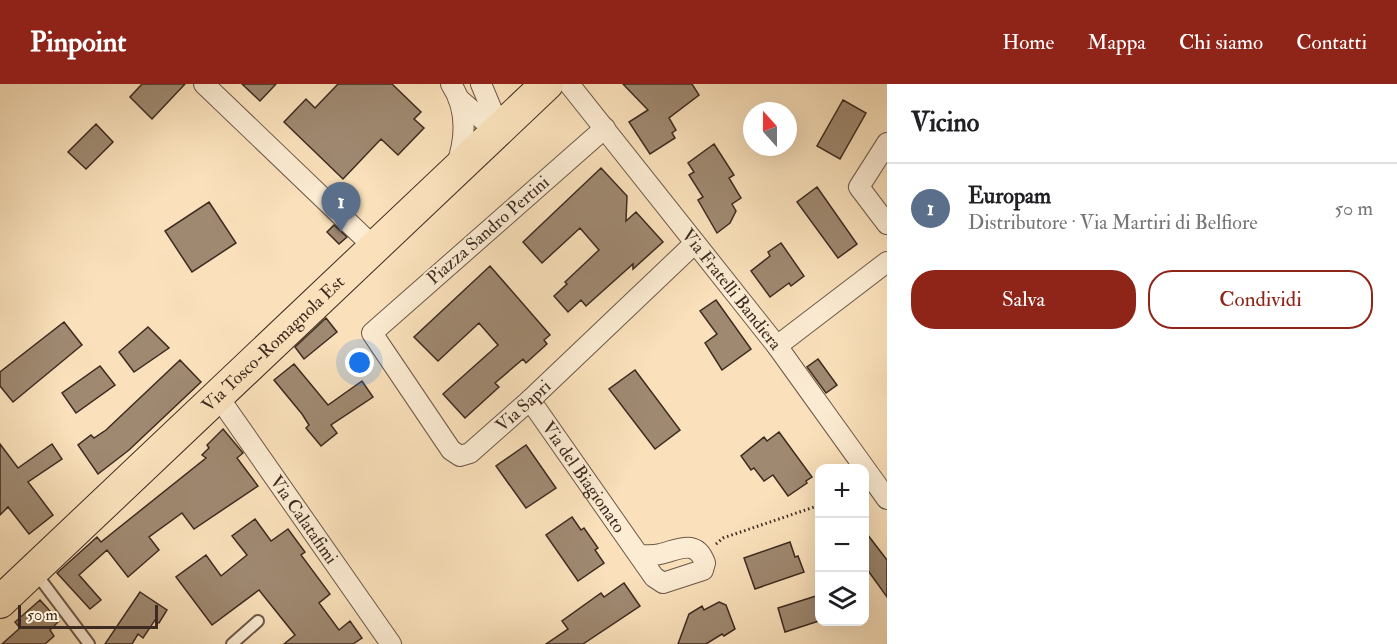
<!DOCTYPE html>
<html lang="it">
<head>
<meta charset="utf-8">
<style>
  :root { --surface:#fff; --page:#f2f2f2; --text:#202124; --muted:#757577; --line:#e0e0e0; --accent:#8f2418 }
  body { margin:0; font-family:"IM FELL Double Pica",serif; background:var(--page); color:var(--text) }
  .controls { position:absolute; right:18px; bottom:18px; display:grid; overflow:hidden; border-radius:12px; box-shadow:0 6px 24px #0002 }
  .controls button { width:54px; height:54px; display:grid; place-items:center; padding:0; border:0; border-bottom:2px solid var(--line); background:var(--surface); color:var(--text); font:30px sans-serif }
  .compass { position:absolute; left:743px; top:18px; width:54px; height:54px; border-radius:50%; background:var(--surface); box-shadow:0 6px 24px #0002; rotate:339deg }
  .scale { position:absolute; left:18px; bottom:15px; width:140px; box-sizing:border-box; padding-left:6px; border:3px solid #3d2a20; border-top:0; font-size:16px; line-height:21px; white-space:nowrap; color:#3d2a20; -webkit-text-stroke:4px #fcecd3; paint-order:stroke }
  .you { position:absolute; left:360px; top:279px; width:21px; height:21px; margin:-15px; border:4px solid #fff; border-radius:50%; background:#1a73e8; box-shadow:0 0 0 9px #1a73e833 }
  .badge { display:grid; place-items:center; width:39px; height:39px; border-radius:50%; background:var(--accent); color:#fff; font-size:20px; font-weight:700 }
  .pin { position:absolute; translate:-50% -50px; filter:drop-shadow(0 2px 3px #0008) }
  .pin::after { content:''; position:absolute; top:32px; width:21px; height:18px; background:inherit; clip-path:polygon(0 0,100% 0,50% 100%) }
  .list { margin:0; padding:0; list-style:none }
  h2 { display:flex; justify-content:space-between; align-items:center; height:78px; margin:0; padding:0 24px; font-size:26px }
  h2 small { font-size:20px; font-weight:400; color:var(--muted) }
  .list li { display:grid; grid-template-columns:39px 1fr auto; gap:18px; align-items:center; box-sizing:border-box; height:90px; padding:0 24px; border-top:2px solid var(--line) }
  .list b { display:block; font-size:22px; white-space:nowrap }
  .list p { margin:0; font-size:20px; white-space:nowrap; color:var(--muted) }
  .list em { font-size:20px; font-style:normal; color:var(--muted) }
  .actions { display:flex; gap:12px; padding:18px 24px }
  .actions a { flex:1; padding:14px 0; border:2px solid var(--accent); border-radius:24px; text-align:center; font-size:21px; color:var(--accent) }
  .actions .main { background:var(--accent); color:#fff }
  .icon { flex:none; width:33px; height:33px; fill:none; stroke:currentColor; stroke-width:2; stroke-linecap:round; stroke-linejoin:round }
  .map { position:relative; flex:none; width:887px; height:560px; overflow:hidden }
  header { display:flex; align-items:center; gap:36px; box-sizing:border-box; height:84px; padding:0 30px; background:var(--accent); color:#fff }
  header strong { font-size:28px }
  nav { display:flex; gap:33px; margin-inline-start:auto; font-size:21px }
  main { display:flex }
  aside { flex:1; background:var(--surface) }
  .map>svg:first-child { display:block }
  .building { fill:#9f8971; stroke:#3d2a20; stroke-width:1.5 }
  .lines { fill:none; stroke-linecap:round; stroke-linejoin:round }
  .service-casing { stroke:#6c5847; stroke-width:14 }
  .minor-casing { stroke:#6c5847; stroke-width:22 }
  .primary-casing { stroke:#3d2a20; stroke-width:34 }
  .path { stroke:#3d2a20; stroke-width:3; stroke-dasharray:1.5 3; stroke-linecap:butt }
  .service { stroke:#fcecd3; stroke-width:10 }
  .minor { stroke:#fcecd3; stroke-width:20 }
  .primary { stroke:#fae1bb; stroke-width:32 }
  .labels { text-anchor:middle; stroke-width:4.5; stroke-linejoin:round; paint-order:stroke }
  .street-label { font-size:18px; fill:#3d2a20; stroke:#fcecd3 }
</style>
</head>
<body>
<header>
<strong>Pinpoint</strong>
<nav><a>Home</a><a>Mappa</a><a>Chi siamo</a><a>Contatti</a></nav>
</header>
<main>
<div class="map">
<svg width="887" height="560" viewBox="0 0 887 560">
  <rect width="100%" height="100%" fill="#fae1bb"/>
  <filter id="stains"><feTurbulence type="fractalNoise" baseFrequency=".00333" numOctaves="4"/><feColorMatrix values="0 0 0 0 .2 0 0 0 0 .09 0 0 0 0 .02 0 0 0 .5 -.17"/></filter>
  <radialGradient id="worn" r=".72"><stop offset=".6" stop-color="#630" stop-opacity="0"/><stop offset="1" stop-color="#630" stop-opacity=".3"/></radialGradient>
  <path class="building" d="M142,0H185L152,35L130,13Z
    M242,0H276L260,17Z
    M338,0H392L421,28L414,35L424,44L398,71L381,55L343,95L284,38L306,15L315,24Z
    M623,0H692L699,11L669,34L676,46L672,49L675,54L650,70L629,38L648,26Z
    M843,16L866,29L840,75L817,62Z
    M96,40L113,58L86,85L68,68Z
    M714,60L734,91L729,94L741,114L732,120L736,127L730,139L717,149L698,116L703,113L689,91L694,88L688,79Z
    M601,84L627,112L626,137L636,128L663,158L633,185V180L586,222L581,216L568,228L554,212L567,200L565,198L599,166L580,144L542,179L523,158Z
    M817,103L857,160L838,174L797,118Z
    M209,118L236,159L192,188L165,147Z
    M334,141L347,153L339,160L327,148Z
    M781,159L804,192L791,202L789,199L770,213L751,187L770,172L768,168Z
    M490,182L550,251L544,256L547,260L526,279L523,275L495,299L499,303L465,334L443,310L498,261L479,239L438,277L414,253Z
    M716,216L751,265L722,286L705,259L717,250L700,227Z
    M326,234L337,248L304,275L295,263Z
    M64,238L82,261L13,318L0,302V288Z
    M148,243L169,264L134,288L119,268Z
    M818,275L837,301L826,309L807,283Z
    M180,276L201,298L129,366L98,390L78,361L91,351L94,354L106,346Z
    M294,280L328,321L362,297L373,313L331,341L337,349L321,362L306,344L309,341L302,330L274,296Z
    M100,282L115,301L76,329L62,309Z
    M635,286L680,346L655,365L609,305Z
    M223,345L243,369L237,374L258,402L194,445L182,429L149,453L159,466L128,493L107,466L79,491L101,516L90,525L57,489L97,453L101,458L206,374L202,371L209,364L207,361Z
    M779,348L812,393L806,397L807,399L788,412L773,391L764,397L754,384L751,386L741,372L764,353L767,357Z
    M0,360L18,384L52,360L62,375L28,398L53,431L29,450L8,423L0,431Z
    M526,361L556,404L526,424L496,382Z
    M572,433L581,446L584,444L598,464L595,466L604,479L578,497L546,451Z
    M255,435L271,457L288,445L305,468L301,471L330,510L319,519L339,546L350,537L362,554L353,560H284L295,551L259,506L212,541L176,493L206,471L221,492L247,471L232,452Z
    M864,446L887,476V513L864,481Z
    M790,458L795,473L798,472L804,488L755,505L744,474Z
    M624,499L640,522L583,560H546L568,545L562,537L601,509L604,513Z
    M140,508L167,526L159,539L155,536L143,554L138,550L132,560H105Z
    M819,511V537L785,548L778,524Z
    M40,516L59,537L50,546L54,552L45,560H2L20,544L15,538Z
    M719,518L726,521L735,545L724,552L722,550L706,560H678L689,530L702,522L704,526Z"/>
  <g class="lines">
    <defs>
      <path id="service" d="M35,488L89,560
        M232,560L258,537"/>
      <g id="minor">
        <path d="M204,0L374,163"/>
        <path d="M451,0C468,26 466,55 456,83"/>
        <path d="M481,0L499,43"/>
        <path id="s1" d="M569,0L777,262L887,415"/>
        <path d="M459,15L483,36L499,43"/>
        <path id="s2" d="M605,44L372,249L451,366L460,372L470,369L530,316L695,159"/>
        <path d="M887,59L859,103L887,140"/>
        <path d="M777,262L887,178"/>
        <path id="s3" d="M217,311L391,560"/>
        <path id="s4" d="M530,316L654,493L663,499L703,486L705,479C696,454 678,466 660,470C653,472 646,471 640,471"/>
      </g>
      <g id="primary">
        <path id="s5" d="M0,518L547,0"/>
      </g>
    </defs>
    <use href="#service" class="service-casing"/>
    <use href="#minor" class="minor-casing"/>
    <use href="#primary" class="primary-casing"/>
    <path class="path" d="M716,460L723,454L820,421"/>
    <use href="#service" class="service"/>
    <use href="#minor" class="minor"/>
    <use href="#primary" class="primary"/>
  </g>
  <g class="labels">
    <g class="street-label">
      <text transform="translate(488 146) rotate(-41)" y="6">Piazza Sandro Pertini</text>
      <text dy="6" stroke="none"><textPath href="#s1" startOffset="262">Via Fratelli Bandiera</textPath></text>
      <text dy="6" stroke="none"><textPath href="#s5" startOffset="376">Via Tosco-Romagnola Est</textPath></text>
      <text dy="6" stroke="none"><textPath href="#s2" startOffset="544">Via Sapri</textPath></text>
      <text dy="6" stroke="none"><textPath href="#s4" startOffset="94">Via del Biagionato</textPath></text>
      <text dy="6" stroke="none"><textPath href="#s3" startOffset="152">Via Calatafimi</textPath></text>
    </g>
  </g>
  <rect width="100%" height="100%" filter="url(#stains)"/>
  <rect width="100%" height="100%" fill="url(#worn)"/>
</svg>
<div class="controls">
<button>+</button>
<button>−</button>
<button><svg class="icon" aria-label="layers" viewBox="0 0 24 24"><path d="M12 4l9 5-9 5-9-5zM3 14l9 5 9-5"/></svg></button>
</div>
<svg class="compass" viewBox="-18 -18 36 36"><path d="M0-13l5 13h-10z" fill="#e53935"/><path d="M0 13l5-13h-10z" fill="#757577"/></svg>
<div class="scale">50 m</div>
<div class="you"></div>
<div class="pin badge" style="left:341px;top:148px;background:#5c6f8a">1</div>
</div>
<aside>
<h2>Vicino<small></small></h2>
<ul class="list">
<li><span class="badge" style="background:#5c6f8a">1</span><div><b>Europam</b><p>Distributore · Via Martiri di Belfiore</p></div><em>50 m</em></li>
</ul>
<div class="actions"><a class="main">Salva</a><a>Condividi</a></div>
</aside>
</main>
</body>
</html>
